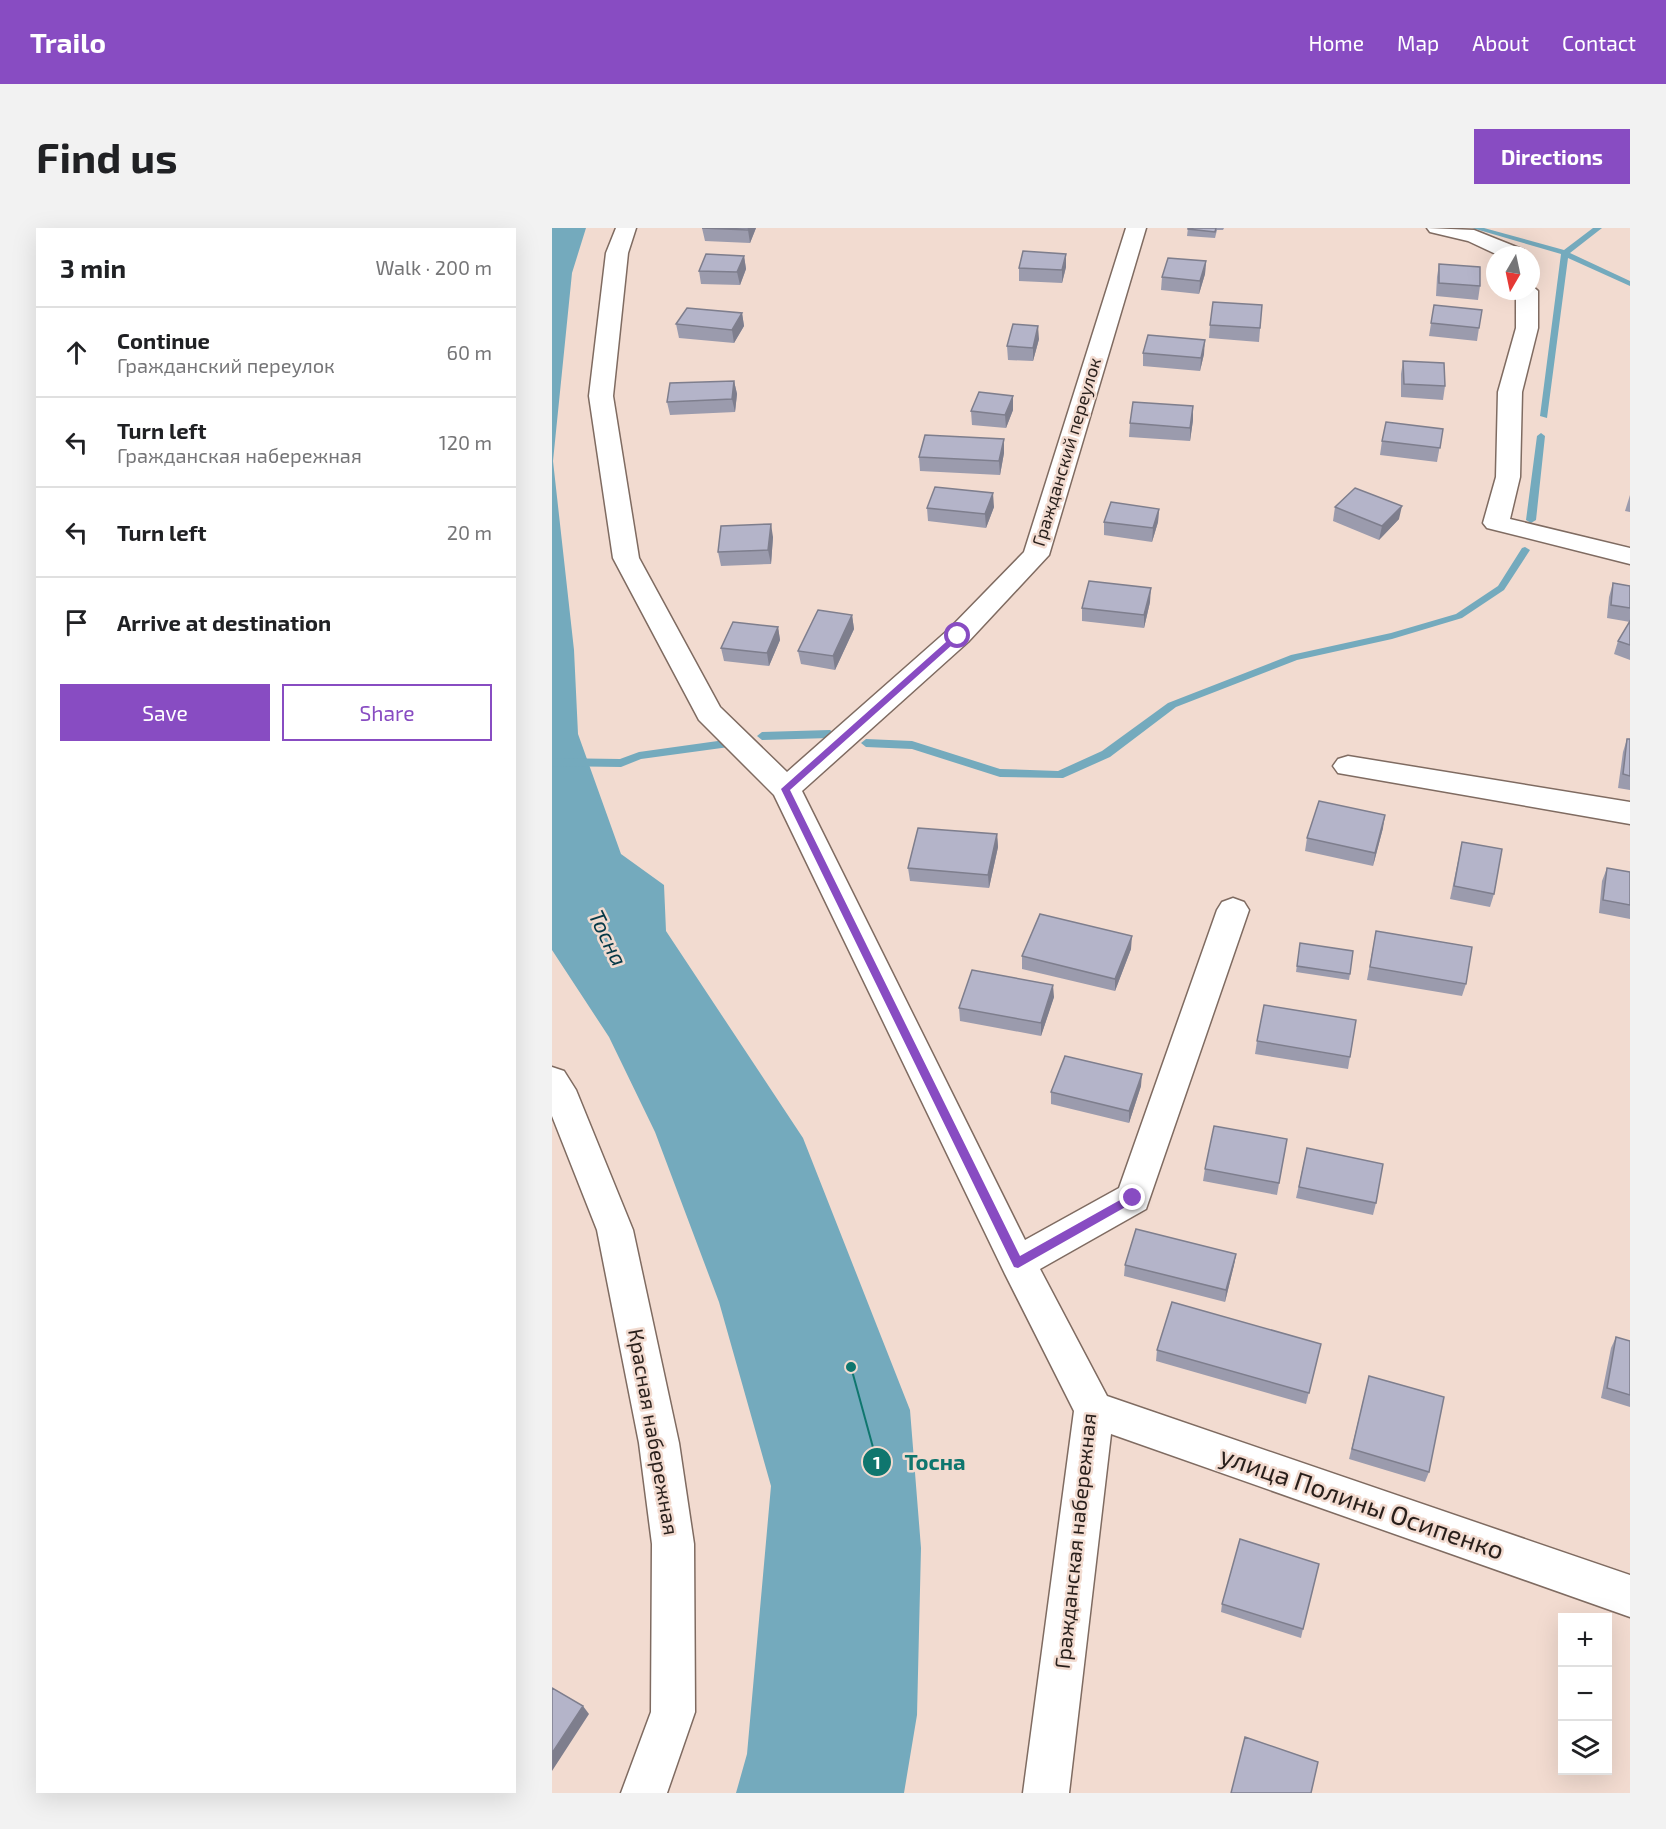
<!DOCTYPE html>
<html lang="en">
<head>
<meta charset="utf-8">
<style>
  :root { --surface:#fff; --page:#f2f2f2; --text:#202124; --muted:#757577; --line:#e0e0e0; --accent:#884cc2 }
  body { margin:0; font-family:"Exo 2",sans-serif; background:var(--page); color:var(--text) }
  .controls { position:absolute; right:18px; bottom:18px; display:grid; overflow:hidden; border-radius:0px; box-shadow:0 6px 24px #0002 }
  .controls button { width:54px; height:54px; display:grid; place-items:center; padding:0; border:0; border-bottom:2px solid var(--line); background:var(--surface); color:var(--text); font:30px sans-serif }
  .compass { position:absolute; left:934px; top:18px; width:54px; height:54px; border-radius:50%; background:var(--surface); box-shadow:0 6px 24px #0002; rotate:189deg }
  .stop { position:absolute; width:18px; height:18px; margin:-14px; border:4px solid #884cc2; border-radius:50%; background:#fff }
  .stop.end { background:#884cc2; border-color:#fff; box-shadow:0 2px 6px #0008 }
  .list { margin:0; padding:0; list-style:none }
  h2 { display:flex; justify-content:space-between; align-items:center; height:78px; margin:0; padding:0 24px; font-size:26px }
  h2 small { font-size:20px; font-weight:400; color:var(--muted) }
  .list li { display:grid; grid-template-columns:39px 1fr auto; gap:18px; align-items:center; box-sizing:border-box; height:90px; padding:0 24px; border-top:2px solid var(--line) }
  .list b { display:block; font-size:22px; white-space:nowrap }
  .list p { margin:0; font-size:20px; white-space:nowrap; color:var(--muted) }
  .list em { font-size:20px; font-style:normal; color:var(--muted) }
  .actions { display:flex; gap:12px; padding:18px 24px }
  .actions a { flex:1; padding:14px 0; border:2px solid var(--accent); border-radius:0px; text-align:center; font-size:21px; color:var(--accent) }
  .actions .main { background:var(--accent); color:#fff }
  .icon { flex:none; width:33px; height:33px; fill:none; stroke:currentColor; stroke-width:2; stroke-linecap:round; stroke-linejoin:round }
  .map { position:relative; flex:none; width:1078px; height:1565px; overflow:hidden; border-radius:0px }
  header { display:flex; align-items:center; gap:36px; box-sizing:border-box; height:84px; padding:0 30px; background:var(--accent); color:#fff }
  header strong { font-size:28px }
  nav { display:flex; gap:33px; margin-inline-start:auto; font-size:21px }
  .intro { display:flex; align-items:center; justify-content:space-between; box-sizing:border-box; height:144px; padding:0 36px }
  h1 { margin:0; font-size:42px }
  .button { padding:15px 27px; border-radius:0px; background:var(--accent); color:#fff; font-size:21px; font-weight:700 }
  main { display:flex; gap:36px; padding:0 36px }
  aside { flex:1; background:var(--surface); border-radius:0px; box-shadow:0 6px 24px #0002 }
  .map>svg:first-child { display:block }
  .water { fill:#74aabd }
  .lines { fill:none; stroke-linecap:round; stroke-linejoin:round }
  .stream { fill:#74aabd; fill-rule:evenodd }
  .minor-casing { stroke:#7f6b61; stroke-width:3 }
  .minor { fill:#fff; fill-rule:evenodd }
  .wall { fill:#9b9bad }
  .shaded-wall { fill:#7e7e8d }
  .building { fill:#b4b4c9; stroke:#7e7e8d; stroke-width:1.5 }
  .route { fill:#884cc2 }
  .labels { text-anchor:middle; stroke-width:5; stroke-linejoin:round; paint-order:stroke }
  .far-street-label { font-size:18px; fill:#281f1b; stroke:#f2dbd0 }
  .street-label { font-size:21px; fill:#281f1b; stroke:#f2dbd0 }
  .water-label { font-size:22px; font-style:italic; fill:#063947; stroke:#f2dbd0 }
  .near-street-label { font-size:26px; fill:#281f1b; stroke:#f2dbd0 }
  .leader { fill:none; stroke:#0f766e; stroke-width:2 }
  .callout-dot { fill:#0f766e; stroke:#f2dbd0; stroke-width:2 }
  .mark-label { font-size:18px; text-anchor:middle; font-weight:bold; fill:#fff }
  .callout-label { font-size:22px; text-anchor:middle; font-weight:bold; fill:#0f766e; stroke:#f2dbd0; stroke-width:5; stroke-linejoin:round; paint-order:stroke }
</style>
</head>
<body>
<header>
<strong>Trailo</strong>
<nav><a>Home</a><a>Map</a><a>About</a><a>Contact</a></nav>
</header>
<div class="intro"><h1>Find us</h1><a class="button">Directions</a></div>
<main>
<aside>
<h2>3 min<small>Walk · 200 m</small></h2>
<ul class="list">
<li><svg class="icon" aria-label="ahead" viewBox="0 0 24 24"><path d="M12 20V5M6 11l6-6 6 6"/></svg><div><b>Continue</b><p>Гражданский переулок</p></div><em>60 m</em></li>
<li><svg class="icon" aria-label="left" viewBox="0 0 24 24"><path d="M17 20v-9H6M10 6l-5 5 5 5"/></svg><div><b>Turn left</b><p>Гражданская набережная</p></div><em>120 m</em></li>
<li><svg class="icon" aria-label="left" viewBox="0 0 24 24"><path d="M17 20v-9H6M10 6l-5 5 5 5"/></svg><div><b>Turn left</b></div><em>20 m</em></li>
<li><svg class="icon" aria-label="arrive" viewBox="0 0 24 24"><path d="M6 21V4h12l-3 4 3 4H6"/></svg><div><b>Arrive at destination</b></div></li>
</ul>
<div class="actions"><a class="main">Save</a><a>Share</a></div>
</aside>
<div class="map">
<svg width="1078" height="1565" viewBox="0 0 1078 1565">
  <rect width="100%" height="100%" fill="#f2dbd0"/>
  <path class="water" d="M0,0H34L20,45L1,233L22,422L26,506L69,626L112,657L114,703L251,910L358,1182L369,1320L365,1487L352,1565H184L195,1526L219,1258L167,1074L103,904L57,809L0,722Z"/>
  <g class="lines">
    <path class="stream" d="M920,0H932L1012,22L1041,0H1050L1018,25L1078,53V58L1016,30L995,190L988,188L1009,26Z
      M989,205L993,208L984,292L979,295L974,292L985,208Z
      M973,319L978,322L952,362L910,390L840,411L745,432L624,479L558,529L511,550L448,549L360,521L314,519L309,515L314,511L360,513L448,541L506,543L550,523L616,475L739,427L839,405L904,386L946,358L970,320Z
      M278,502L283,506L278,510L210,512L205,508L210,504Z
      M173,512L177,513L178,516L177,519L89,531L69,539L0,538V530L68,531L87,524Z"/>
    <defs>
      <path id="minor" d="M64,0H84L76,25L61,168L87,330L168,479L235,544L396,402L472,324L574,0H594L497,327L416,414L250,563L473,1012L567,960L665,682L670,674L681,670L692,674L697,682L594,981L488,1041L555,1168L1078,1347V1389L559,1206L517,1565H471L522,1183L453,1046L222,567L147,492L61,330L37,168L54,25Z
        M875,0L922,2L972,22L975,27H946L916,13L878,4Z
        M979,57L986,63V100L970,164L968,249L958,291L1078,320V336L935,300L931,295L944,249L946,164L964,100V63H979Z
        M796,528L1078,574V596L786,545L781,538L786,531Z
        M0,839L12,843L24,862L81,1002L127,1215L142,1316L143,1484L115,1565H69L99,1484L100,1316L87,1215L45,1002L0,888Z"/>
    </defs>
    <use href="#minor" class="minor-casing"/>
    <use href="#minor" class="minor"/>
  </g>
  <path class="wall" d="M150,0H204L198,15L153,13Z
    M636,0H672L671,2H665L663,10L635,8Z
    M192,28L194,41L188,57L149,56L147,43Z
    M654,33L653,46L647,66L609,62L610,49Z
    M887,36L928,58L926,72L884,68L885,49Z
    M514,39L510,55L467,53V40Z
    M710,77L707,114L657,110L658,97Z
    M882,77L927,100L925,113L877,108Z
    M190,85L192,98L182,115L127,110L124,96Z
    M487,111L481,133L456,132L455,118Z
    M591,125L652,126L648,143L591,138Z
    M851,133L893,158L891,172L849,169V146Z
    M182,153L185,166L183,184L118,187L115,174Z
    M461,182L454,200L420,197L419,183Z
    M641,192L638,213L577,209L578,195Z
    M891,201L885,234L828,227L830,213Z
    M452,225L448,247L368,243L367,229Z
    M1078,267V284L1073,283Z
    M442,279L434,300L376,293L375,280Z
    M783,279L847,291L827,312L781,293Z
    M607,281L606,294L600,314L552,307V294Z
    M221,309L219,336L169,338L166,324Z
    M1061,355L1078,358V432L1062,426L1066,413L1078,394L1055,390L1057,369Z
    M598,374L592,400L530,393V380Z
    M300,387L302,401L283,442L249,436L246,423Z
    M226,399L228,412L217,438L172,433L169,420Z
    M1075,511H1078V562L1066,560L1071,524Z
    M831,600L821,638L753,623L755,610Z
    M445,606L446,619L437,660L358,653L356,640Z
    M910,614L942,666L938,679L898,671Z
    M1055,640L1078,644V691L1047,685L1050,653Z
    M824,703L914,756L910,768L815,752Z
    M748,715L798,746L797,752L744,744Z
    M579,721L563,763L470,741V728Z
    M502,769L489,808L408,793L407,780Z
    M705,813L798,829L796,841L703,826Z
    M589,858L577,895L499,876V864Z
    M735,911L725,967L651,953L653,941Z
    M755,920L824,975L821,987L744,970Z
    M684,1026L682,1037L673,1074L572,1048L573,1037Z
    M1064,1109L1078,1113V1179L1049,1170L1059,1120Z
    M769,1116L754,1176L604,1133L605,1122Z
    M817,1148L877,1244L873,1254L797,1231Z
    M670,1376L751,1401L749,1410L669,1384Z"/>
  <path class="shaded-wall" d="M197,0H204L198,15L196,2Z
    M514,26V39L510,55V42Z
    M192,28L194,41L188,57L185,44Z
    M654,33L653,46L647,66L648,53Z
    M190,85L192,98L182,115L180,102Z
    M486,98L487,111L481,133V120Z
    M653,112L652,126L648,143L649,130Z
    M182,153L185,166L183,184L180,171Z
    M461,168V182L454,200L453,187Z
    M641,178V192L638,213V200Z
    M452,211V225L448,247L447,233Z
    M441,265L442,279L434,300L433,286Z
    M850,278L847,291L827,312L830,298Z
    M607,281L606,294L600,314L601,300Z
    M219,296L221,309L219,336L216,322Z
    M599,360L598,374L592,400V387Z
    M300,387L302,401L283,442L281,428Z
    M226,399L228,412L217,438L215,425Z
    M833,587L831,600L821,638L823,625Z
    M445,606L446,619L437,660L436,647Z
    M580,708L579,721L563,763V751Z
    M501,757L502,769L489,808V795Z
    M590,846L589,858L577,895V883Z
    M684,1026L682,1037L673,1074L674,1062Z
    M31,1478L37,1486L0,1543V1525Z"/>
  <path class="building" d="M150,0H197L196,2Z
    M636,0H664L663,4L636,1Z
    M471,23L514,26L510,42L467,40Z
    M154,26L192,28L185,44L147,43Z
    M616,30L654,33L648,53L610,49Z
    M887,36L928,39V58L887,55Z
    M661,74L710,77L708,100L658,97Z
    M882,77L930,82L927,100L879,95Z
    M135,80L190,85L180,102L124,96Z
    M461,96L486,98L481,120L455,118Z
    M596,107L653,112L649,130L591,125Z
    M851,133L892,135L893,158L852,156Z
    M182,153L180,171L115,174L118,155Z
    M427,164L461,168L453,187L419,183Z
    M581,174L641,178L638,200L578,195Z
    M834,194L891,201L888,220L830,213Z
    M373,207L452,211L447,233L367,229Z
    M383,259L441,265L433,286L375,280Z
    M803,260L850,278L830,298L783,279Z
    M559,274L607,281L601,300L552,294Z
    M219,296L216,322L166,324L169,298Z
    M537,353L599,360L592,387L530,380Z
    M1061,355L1078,358V380L1059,377Z
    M266,382L300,387L281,428L246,423Z
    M1078,393V417L1066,413Z
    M181,394L226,399L215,425L169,420Z
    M1075,511H1078V548L1071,546Z
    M767,573L833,587L823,625L755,610Z
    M366,600L445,606L436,647L356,640Z
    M910,614L950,621L942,666L902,658Z
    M1055,640L1078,644V677L1051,672Z
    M488,686L580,708L563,751L470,728Z
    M824,703L920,719L914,756L818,739Z
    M748,715L801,723L798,746L745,738Z
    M420,742L501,757L489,795L407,780Z
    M712,777L804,792L798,829L705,813Z
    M513,828L590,846L577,883L499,864Z
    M662,898L735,911L727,955L653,941Z
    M755,920L831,936L824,975L747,959Z
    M584,1001L684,1026L674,1062L573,1037Z
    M620,1074L769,1116L757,1165L605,1122Z
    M1064,1109L1078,1113V1167L1055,1160Z
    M817,1148L892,1169L877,1244L800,1221Z
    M688,1311L767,1336L751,1401L670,1376Z
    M0,1460L31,1478L0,1525Z
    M693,1509L766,1534L759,1565H679Z"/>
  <path class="route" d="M403,406L410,408L238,562L468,1028L577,967L581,966L586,970L584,973L466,1040L462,1039L229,561Z"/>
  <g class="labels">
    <g class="far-street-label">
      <text transform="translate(515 224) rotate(-73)" y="6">Гражданский переулок</text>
    </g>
    <g class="street-label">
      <text transform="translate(101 1204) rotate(80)" y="7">Красная набережная</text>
      <text transform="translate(524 1313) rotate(-84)" y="7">Гражданская набережная</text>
    </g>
    <g class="water-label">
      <text transform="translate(56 710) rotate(64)" y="8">Тосна</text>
    </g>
    <g class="near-street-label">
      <text transform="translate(810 1275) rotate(19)" y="9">улица Полины Осипенко</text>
    </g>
  </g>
  <path class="leader" d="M299 1139L325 1234"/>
  <g class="callout-dot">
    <circle cx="299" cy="1139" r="6"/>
    <circle cx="325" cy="1234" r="15"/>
  </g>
  <g class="mark-label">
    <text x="325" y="1241">1</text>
  </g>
  <g class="callout-label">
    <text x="383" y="1242">Тосна</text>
  </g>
</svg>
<div class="controls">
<button>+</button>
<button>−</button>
<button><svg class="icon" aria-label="layers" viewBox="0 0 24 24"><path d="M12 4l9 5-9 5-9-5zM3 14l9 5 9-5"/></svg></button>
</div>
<svg class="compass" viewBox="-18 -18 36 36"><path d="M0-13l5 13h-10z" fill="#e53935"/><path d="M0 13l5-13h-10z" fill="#757577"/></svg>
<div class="stop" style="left:406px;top:408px"></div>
<div class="stop end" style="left:581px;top:970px"></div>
</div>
</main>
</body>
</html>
